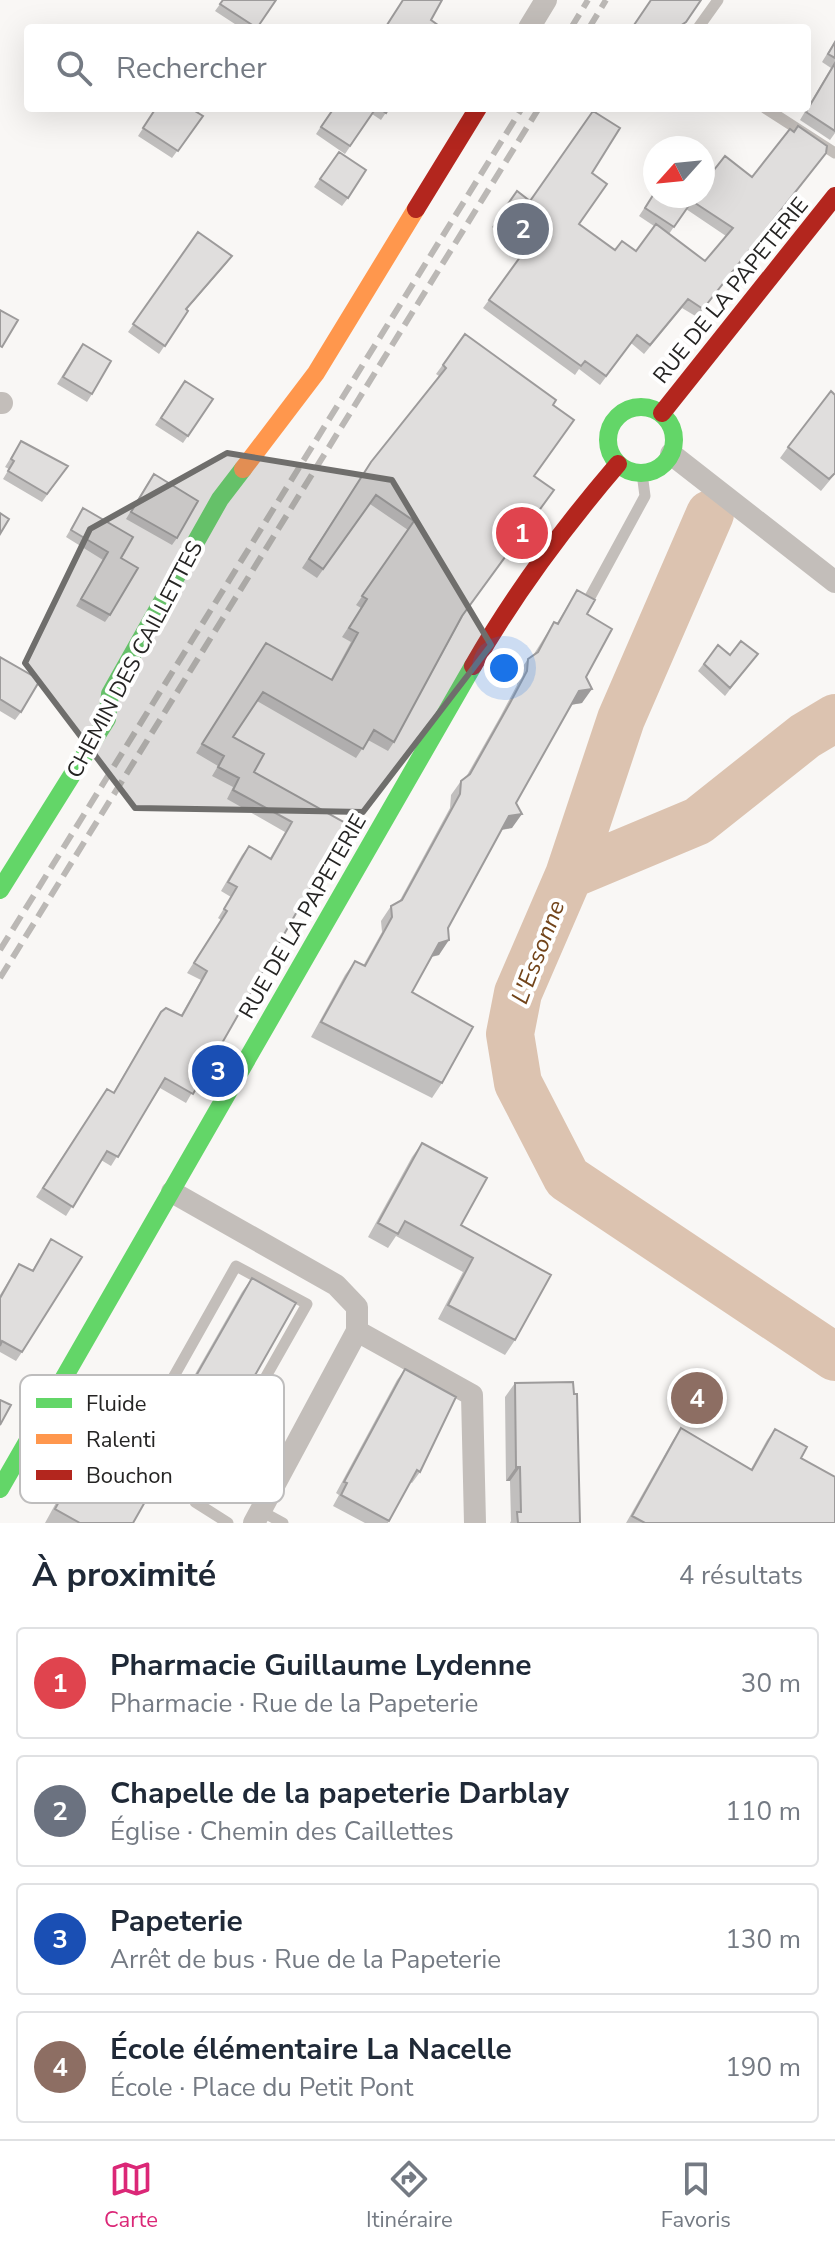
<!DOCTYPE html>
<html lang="fr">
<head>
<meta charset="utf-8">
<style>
  :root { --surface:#fff; --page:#f2f2f3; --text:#1f2937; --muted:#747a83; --line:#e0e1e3; --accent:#db2777 }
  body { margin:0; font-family:"Nunito Sans",sans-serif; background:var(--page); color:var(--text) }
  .compass { position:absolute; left:643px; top:136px; width:72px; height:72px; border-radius:50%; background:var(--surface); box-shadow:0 8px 32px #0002; rotate:243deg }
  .you { position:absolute; left:504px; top:668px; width:28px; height:28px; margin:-20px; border:6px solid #fff; border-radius:50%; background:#1a73e8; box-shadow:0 0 0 12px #1a73e833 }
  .badge { display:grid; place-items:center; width:52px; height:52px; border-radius:50%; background:var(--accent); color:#fff; font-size:26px; font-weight:700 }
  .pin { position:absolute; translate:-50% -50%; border:4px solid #fff; box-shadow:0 2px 8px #0006 }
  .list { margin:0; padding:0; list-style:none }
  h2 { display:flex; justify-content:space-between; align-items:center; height:104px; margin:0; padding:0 32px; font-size:34px }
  h2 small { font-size:26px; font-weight:400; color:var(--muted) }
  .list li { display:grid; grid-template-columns:52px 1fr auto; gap:24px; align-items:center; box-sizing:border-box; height:112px; margin:0 16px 16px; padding:0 16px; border:2px solid var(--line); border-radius:8px }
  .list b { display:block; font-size:30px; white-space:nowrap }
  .list p { margin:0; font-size:26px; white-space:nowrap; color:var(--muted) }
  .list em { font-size:26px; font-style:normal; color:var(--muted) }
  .icon { flex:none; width:44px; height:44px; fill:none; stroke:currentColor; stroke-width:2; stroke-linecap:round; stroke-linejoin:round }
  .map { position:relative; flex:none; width:835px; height:1523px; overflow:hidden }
  .search { position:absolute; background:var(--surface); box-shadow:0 8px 32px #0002; left:24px; right:24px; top:24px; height:88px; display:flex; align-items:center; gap:20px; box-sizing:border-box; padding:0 28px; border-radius:8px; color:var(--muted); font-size:30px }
  .sheet { height:616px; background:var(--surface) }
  nav { display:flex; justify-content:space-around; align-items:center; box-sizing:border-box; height:112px; border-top:2px solid var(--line); background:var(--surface); font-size:22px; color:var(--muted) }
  nav a { display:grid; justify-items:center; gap:4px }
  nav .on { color:var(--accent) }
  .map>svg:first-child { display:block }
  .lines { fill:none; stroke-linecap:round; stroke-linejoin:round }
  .river { stroke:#dcc3b0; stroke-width:48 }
  .lane { stroke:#c3beba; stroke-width:11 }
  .street { stroke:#c3beba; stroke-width:22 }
  .fast { stroke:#63d668; stroke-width:18 }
  .slow { stroke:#ff974d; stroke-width:18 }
  .jam { stroke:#b3261e; stroke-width:18 }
  .rail { stroke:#bbb8b5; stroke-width:6; stroke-dasharray:16 8; stroke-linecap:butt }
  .wall { fill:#c1bfbe; fill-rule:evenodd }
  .shaded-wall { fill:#9d9b9b }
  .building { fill:#e0dedd; stroke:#9d9b9b; stroke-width:2 }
  .marked { fill:#6f6e6c; fill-opacity:0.2; stroke:#6f6e6c; stroke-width:6; stroke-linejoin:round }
  .labels { text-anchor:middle; stroke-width:8; stroke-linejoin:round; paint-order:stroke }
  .street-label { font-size:22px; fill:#252423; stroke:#fff }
  .water-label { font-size:24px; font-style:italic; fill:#72441a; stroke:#fff }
  .key { fill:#fff; stroke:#bebdbd; stroke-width:2 }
  .key-label { font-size:22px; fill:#252423 }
</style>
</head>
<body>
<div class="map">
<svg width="835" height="1523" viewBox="0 0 835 1523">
  <rect width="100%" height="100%" fill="#f9f7f5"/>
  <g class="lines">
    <path class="river" d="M710,514L621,719L569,875L518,993L510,1034L518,1083L567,1178L835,1357
      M569,875L698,821L805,736L835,718"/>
    <path class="lane" d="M698,28L718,0
      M765,108L835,153
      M589,599L645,496L642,473
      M151,1417L236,1266L307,1304L195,1502L228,1523
      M261,1511L283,1523"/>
    <path class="street" d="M529,28L546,0
      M0,403H2
      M671,454L835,582
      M172,1192L336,1285L357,1307V1331L254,1523
      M357,1331L472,1395L475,1523"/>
    <path class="fast" d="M608 440a33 33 0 1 1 66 0a33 33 0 1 1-66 0Z
      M0,890L107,719L110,694L220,499L243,469
      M0,1489L473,666"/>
    <path class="slow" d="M243,469L316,373L416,209"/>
    <path class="jam" d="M416,209L478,108
      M662,413L835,196
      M473,666C514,594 564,527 618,464"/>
    <path class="rail" d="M571,28L588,0
      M589,28L606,0
      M0,950L522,108
      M0,978L539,108"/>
  </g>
  <path class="wall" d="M223,0L257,28H241L215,11Z
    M835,41V133L830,140L800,120L831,68L822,62Z
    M156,108L203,116L172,158L138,136Z
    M333,108H389L381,120L372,114L345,154L316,134Z
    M339,152L348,198L342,206L314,187Z
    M826,153L697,317L682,308L644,354L631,343L600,385L579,369L575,375L483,308L525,251L492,227L517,191L530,201L592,173L579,224L615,250L636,251L654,226L639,216L655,192L703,196L752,177ZM686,209L726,236L705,261L669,234Z
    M198,232L232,256L186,310L188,311L159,354L128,332Z
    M465,334L553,405L534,476L462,618L394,742L388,751L368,740L356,758L257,701L233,737L254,772L347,824L186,1103L160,1088L111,1166L101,1160L66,1216L36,1197L107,1089L113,1093L161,1012L181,1015L201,980L187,973L221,920L218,918L231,897L221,891L242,855L249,846L270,858L285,832L227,799L233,787L212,776L218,766L196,753L260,652L331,679L351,642L342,637L361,608L356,605L408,530L370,504L317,578L302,568L365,471L439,376L436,374Z
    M77,352L92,394L87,402L57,384Z
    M185,381L213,399L183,443L155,425Z
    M21,441L68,466L42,502L3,479L9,469L5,467Z
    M788,447L835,474L821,491L780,458Z
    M149,481L177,538L172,545L126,519Z
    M83,508L121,558L110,615L105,622L76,606L103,560L66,537Z
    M577,590L587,614L586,677L582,703L571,705L516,803L512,828L502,830L448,928L439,955L432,957L412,992L442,1083L432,1098L311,1037L345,975L355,961L363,966L382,932L381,921L391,906L399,902L450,808L451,795L461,781L466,777L500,717L517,685L518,673L528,659L534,654L554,622L557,623Z
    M718,645L730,655L752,661L725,696L698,671Z
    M0,657L21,712L15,720L0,711Z
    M422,1143L515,1340L505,1355L438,1319L463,1272L396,1236L388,1248L368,1237L412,1157Z
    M51,1239L22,1352L16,1361L0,1352V1295L19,1264L32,1271Z
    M252,1278L192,1486L182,1500L154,1485L133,1523H45L80,1459L90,1444L135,1470L143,1458L146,1460L242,1292Z
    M405,1369L420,1472L412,1483L410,1482L388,1523H365L333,1506L339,1495L336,1493L397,1380Z
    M515,1383L580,1523H510L511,1521L510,1481H506L505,1397Z
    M681,1428L751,1469L767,1440L775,1429L801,1458L835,1523H626L673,1440Z"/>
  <path class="shaded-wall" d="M232,256L226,264L180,317L186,309Z
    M592,689L582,703L569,705L579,691Z
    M522,814L512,828L499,830L509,816Z
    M449,940L439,955L429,957L439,943Z
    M516,1467H520L510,1481H506Z"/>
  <path class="building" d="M223,0H276L257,28L220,4Z
    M403,0H442L431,20L442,28H385Z
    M651,0H701L686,22L677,28H632Z
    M835,42V58L828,54Z
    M835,63V131L806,112Z
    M156,108H190L203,116L178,151L143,128Z
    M334,108H376L350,146L321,127Z
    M379,108H389L386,113Z
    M593,111L620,128L592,173L607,184L579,224L615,250L622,241L636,251L656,224L705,261L733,228L692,201L674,227L645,208L655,192V196H703V184L725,156L752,177L790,129L794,132L798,126L827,146L826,153L703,309L688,299L650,345L637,335L606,376L585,361L581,366L489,300L531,242L498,218L517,191L530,201Z
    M339,152L366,170L348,198L320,179Z
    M198,232L232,256L186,309L188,311L165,346L133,324Z
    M0,310L18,320L2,347L0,346Z
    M465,334L556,400L553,405L574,420L534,476L554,490L462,616L394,742L374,730L363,749L263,692L233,737L264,754L254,772L347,824L193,1094L165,1078L118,1157L107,1151L73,1207L43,1188L107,1089L114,1093L161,1012L166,1008L182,1016L207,971L194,963L227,911L224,909L237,887L228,882L249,846L271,859L292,822L233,790L239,778L218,767L224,756L202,744L266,643L332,680L358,633L349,628L367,599L362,596L414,521L376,495L323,569L309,559L371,462L446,368L443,365Z
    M83,344L111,361L92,394L63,377Z
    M185,381L213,399L188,436L161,418Z
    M831,391L835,395V473L829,479L788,447Z
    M21,441L68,466L47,494L8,471L14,461L11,459Z
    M154,474L198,501L177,538L131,512Z
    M83,508L133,537L121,558L138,568L110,615L81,599L108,552L71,530Z
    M0,513L9,519L0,534Z
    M577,590L595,600L587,614L612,629L586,677L592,689L579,691L516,803L522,814L509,816L448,928L449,940L439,943L412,992L473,1027L442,1083L321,1022L355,961L365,966L392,917L391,906L402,900L460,794L461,781L470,774L510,703L527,671L528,659L538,652L554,622L558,624Z
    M741,641L758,654L730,688L704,664L718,645L730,655Z
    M0,657L40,680L21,712L0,699Z
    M422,1143L487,1178L461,1225L551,1275L515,1340L448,1305L473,1258L405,1221L398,1234L378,1223Z
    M51,1239L82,1257L22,1352L2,1341L0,1346V1298L19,1264L33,1271Z
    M252,1278L296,1303L192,1486L163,1470L133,1523H80L55,1509L90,1444L137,1470L143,1458L148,1460Z
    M405,1369L456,1397L420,1472L417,1470L389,1521L341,1495L347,1483L344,1482Z
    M573,1382L574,1394H577L580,1523H518L517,1512H521L520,1467H516L515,1383Z
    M0,1400L11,1405L0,1425Z
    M681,1428L752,1470L775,1429L807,1447L801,1458L835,1477V1523H645L632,1516Z"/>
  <path class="marked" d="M227,453L392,480L491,645L363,812L135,808L25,663L90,529Z"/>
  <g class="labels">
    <g class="street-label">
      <text transform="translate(730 290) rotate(-51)" y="8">RUE DE LA PAPETERIE</text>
      <text transform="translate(134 659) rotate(-62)" y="8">CHEMIN DES CAILLETTES</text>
      <text transform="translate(302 916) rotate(-60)" y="8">RUE DE LA PAPETERIE</text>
    </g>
    <g class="water-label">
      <text transform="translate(538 952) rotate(-69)" y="8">L'Essonne</text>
    </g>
  </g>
  <rect x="20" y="1375" width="264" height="128" rx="12" class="key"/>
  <rect x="36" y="1398" width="36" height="10" fill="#63d668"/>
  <rect x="36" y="1434" width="36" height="10" fill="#ff974d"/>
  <rect x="36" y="1470" width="36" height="10" fill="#b3261e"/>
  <g class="key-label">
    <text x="86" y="1411">Fluide</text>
    <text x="86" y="1447">Ralenti</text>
    <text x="86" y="1483">Bouchon</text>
  </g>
</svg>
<svg class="compass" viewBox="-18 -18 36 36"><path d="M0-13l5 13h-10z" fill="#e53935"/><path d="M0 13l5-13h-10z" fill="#747a83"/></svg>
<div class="you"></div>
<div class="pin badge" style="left:522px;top:533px;background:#e0444e">1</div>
<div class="pin badge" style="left:523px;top:229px;background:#6b7280">2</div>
<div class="pin badge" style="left:218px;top:1071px;background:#1a4fb4">3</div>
<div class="pin badge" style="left:697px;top:1398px;background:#8d6e63">4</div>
<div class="search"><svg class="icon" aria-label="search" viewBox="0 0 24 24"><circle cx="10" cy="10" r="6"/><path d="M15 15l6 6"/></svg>Rechercher</div>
</div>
<section class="sheet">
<h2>À proximité<small>4 résultats</small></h2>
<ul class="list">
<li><span class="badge" style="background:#e0444e">1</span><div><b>Pharmacie Guillaume Lydenne</b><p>Pharmacie · Rue de la Papeterie</p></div><em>30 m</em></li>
<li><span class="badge" style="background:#6b7280">2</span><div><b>Chapelle de la papeterie Darblay</b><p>Église · Chemin des Caillettes</p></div><em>110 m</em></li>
<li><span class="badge" style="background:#1a4fb4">3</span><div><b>Papeterie</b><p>Arrêt de bus · Rue de la Papeterie</p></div><em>130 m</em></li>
<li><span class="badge" style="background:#8d6e63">4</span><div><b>École élémentaire La Nacelle</b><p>École · Place du Petit Pont</p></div><em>190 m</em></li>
</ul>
</section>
<nav>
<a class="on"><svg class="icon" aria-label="map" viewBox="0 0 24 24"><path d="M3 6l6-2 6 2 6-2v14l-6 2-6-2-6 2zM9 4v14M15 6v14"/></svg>Carte</a>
<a><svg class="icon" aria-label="directions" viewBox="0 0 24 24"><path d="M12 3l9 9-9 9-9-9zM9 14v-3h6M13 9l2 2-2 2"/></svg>Itinéraire</a>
<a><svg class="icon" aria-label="saved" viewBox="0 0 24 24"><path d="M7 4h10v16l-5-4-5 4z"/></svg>Favoris</a>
</nav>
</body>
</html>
